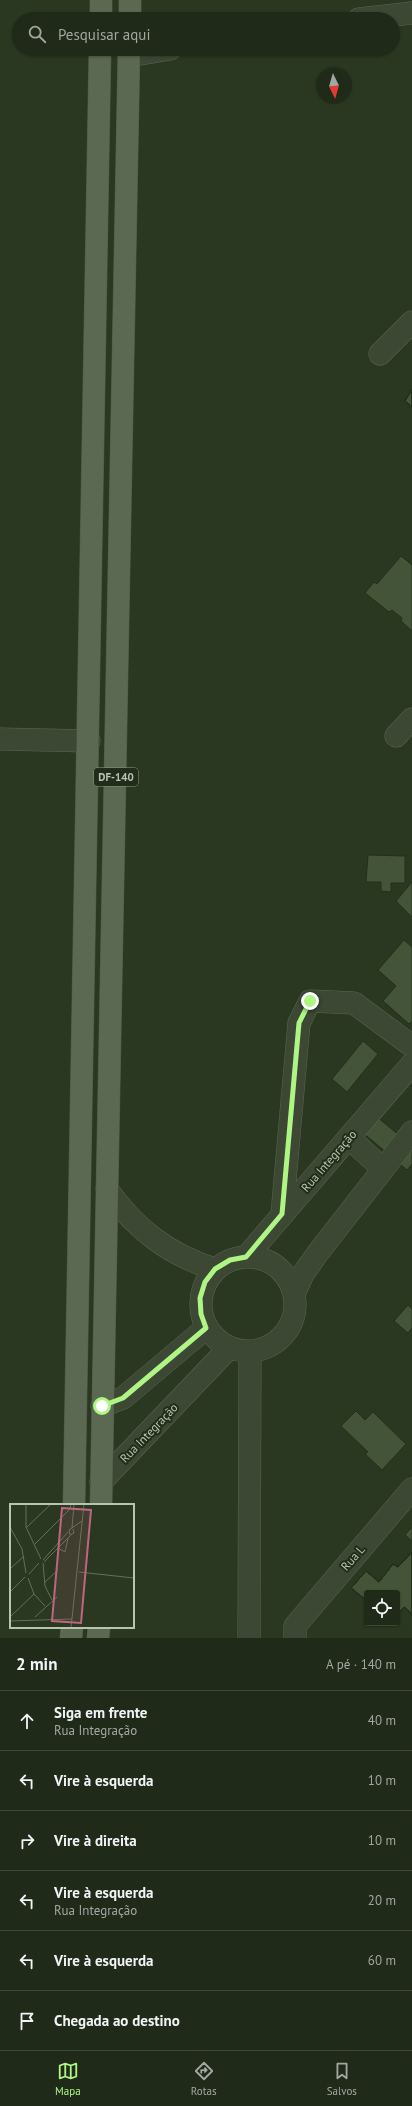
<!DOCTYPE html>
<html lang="pt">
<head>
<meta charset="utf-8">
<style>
  :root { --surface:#202a19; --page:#283222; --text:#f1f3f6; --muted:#a2a7a2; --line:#3d4638; --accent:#aef583 }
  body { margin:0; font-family:"PT Sans",sans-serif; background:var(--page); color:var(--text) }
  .controls { position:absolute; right:12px; bottom:12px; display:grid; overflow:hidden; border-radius:4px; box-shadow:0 1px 3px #0004 }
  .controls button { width:36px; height:36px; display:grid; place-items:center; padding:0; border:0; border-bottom:1px solid var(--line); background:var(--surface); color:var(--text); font:20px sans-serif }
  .compass { position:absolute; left:316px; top:68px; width:36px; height:36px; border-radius:50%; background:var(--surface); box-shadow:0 1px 3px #0004; rotate:175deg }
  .stop { position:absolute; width:12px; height:12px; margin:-9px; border:3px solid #aef583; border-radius:50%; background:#fff }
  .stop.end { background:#aef583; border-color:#fff; box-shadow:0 1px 4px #0008 }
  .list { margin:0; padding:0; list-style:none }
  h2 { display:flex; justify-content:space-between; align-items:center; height:52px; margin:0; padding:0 16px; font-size:17px }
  h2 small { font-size:13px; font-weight:400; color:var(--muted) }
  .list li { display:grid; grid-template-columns:26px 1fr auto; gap:12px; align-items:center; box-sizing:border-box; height:60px; padding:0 16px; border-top:1px solid var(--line) }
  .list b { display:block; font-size:15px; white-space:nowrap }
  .list p { margin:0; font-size:13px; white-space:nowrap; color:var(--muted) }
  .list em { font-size:13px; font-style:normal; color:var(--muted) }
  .icon { flex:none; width:22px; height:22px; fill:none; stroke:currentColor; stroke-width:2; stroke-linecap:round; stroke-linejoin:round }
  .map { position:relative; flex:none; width:412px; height:1638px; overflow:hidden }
  .search { position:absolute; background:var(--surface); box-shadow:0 1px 3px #0004; left:12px; right:12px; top:12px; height:44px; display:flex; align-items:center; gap:10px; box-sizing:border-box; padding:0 14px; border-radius:22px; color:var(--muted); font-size:15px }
  .sheet { height:412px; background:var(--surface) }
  nav { display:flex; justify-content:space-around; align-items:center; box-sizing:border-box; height:56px; border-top:1px solid var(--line); background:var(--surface); font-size:11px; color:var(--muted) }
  nav a { display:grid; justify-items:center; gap:2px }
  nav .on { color:var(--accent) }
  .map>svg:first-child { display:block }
  .building { fill:#435438; stroke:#232f1c }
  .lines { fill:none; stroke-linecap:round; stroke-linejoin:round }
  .street-casing { stroke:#5a6652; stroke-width:23 }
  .primary-casing { stroke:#485541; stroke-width:23 }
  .street { stroke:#3c4834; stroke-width:22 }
  .primary { stroke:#5b6852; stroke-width:22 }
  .route { stroke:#aef583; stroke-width:5 }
  .labels { text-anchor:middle; stroke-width:4; stroke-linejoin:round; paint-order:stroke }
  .shield { fill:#212d1a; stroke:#8a9782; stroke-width:1 }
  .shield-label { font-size:11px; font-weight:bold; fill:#b7c5af }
  .street-label { font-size:12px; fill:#b7c5af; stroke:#212d1a }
  .inset-road { fill:none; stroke:#62705a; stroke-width:1 }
  .view { fill:#bd6681; fill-opacity:0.15; stroke:#bd6681; stroke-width:2 }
  .inset-edge { fill:none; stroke:#b7c5af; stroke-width:2 }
</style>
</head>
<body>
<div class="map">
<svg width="412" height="1638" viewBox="0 0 412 1638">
  <rect width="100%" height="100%" fill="#2a3821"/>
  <path class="building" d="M412,389V407L405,401Z
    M412,389V407L405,401Z
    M412,389V407L405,401Z
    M412,389V407L405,401Z
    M412,389V407L405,401Z
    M401,556L412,565V631L401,621L402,618L392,610L389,612L365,593L374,582L377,584Z
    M368,855L405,856V883H391V892L381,891V882H366Z
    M412,882V917L396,901Z
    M404,940L412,947V1021L409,1024L383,1001L396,986L378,970Z
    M363,1041L378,1054L347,1092L332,1079Z
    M362,1104L408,1143L412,1149V1164L407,1170L348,1120Z
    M408,1305L412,1309V1328L408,1333L394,1321Z
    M356,1411L365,1420L373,1412L406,1444L382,1470L365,1454L368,1452L341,1426Z
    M412,1527V1541L405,1535Z
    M412,1552V1614L404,1607L397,1615V1593H382L379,1590L376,1593H367V1601L351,1588L366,1571L379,1582L393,1564L398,1567Z
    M412,1552V1614L404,1607L397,1615V1593H382L379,1590L376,1593H367V1601L351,1588L366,1571L379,1582L393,1564L398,1567Z
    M412,1552V1614L404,1607L397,1615V1593H382L379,1590L376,1593H367V1601L351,1588L366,1571L379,1582L393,1564L398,1567Z
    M412,1552V1614L404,1607L397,1615V1593H382L379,1590L376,1593H367V1601L351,1588L366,1571L379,1582L393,1564L398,1567Z
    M412,1552V1614L404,1607L397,1615V1593H382L379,1590L376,1593H367V1601L351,1588L366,1571L379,1582L393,1564L398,1567Z"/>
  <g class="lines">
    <defs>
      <path id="street" d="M359,19L412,13
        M129,56L170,49
        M380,354L412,322
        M396,736L412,719
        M0,739L89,741
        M349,1138L383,1169
        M107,1189C135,1229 169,1255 215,1269
        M282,1214L299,1023L310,1001L354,1003L412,1046
        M201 1304a47 47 0 1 1 94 0a47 47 0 1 1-94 0Z
        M246,1257L412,1064
        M294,1294L303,1274L317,1254L412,1132
        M102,1406L123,1398L206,1328
        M101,1482L229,1348
        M249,1638L250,1352
        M295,1638V1626L412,1489"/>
      <path id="primary" d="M101,19V0
        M130,19V0
        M74,1505L100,49
        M101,1505L129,49
        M71,1638L72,1627
        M98,1638L99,1627"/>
    </defs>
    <use href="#street" class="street-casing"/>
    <use href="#primary" class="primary-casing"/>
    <use href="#street" class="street"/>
    <use href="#primary" class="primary"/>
  </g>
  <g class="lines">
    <path class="route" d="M102,1406L123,1398L206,1328L201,1314L200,1298L205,1282L215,1269L230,1260L246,1257L282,1214L299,1023L310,1001"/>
  </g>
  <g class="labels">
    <rect class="shield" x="94" y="768" width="44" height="18" rx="3"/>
    <g class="shield-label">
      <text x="116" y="781">DF-140</text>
    </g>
    <g class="street-label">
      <text transform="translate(329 1161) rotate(-49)" y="4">Rua Integração</text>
      <text transform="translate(149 1433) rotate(-46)" y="4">Rua Integração</text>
      <text transform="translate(353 1558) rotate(-49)" y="4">Rua L</text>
    </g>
  </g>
  <g transform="translate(10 1504)">
    <rect width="124" height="124" fill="#2a3821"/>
    <path class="inset-road" d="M16,0V23L31,55M0,23L12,45L16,69M16,24L41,0M62,24L64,0M63,25L64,29L60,31L59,26L72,17M25,40L60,5L61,0M48,44L55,48L58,34M33,56L58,28M34,58L61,31M33,59L35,82L42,96M0,65L14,52M69,68L124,74M19,70L29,59M18,74L24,90L35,102M35,78L48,66M0,88L15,73M1,112L24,90M25,113L47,93M0,117L62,115M61,124L74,0"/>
    <path class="view" d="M52,4L81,6L71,119L42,117Z"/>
    <rect width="124" height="124" class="inset-edge"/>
  </g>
</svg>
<div class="controls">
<button><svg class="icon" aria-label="locate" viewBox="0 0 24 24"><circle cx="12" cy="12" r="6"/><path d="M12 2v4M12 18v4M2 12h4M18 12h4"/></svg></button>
</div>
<svg class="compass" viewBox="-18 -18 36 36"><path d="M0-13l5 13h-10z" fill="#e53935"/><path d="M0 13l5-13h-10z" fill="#a2a7a2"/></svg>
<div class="stop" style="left:102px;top:1406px"></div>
<div class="stop end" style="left:310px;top:1001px"></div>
<div class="search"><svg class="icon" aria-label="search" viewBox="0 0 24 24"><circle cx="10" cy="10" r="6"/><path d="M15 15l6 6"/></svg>Pesquisar aqui</div>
</div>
<section class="sheet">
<h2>2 min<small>A pé · 140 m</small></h2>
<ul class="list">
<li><svg class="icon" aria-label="ahead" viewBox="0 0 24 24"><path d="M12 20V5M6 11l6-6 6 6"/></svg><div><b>Siga em frente</b><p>Rua Integração</p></div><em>40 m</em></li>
<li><svg class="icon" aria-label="left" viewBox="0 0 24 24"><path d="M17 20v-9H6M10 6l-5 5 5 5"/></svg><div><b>Vire à esquerda</b></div><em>10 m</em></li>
<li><svg class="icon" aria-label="right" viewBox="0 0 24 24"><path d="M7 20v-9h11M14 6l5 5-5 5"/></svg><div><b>Vire à direita</b></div><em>10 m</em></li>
<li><svg class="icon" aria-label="left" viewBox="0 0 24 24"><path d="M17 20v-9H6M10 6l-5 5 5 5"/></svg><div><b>Vire à esquerda</b><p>Rua Integração</p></div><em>20 m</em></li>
<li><svg class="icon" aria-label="left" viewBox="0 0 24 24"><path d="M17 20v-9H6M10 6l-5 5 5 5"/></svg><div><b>Vire à esquerda</b></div><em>60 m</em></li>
<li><svg class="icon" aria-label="arrive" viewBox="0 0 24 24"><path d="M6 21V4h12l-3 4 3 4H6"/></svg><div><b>Chegada ao destino</b></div></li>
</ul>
</section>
<nav>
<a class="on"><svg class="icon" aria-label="map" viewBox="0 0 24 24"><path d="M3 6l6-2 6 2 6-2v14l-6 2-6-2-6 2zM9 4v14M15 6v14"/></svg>Mapa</a>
<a><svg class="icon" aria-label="directions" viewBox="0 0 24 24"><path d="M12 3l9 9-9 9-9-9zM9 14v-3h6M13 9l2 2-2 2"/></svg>Rotas</a>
<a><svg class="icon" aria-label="saved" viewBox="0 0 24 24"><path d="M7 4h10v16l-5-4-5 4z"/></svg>Salvos</a>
</nav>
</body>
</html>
